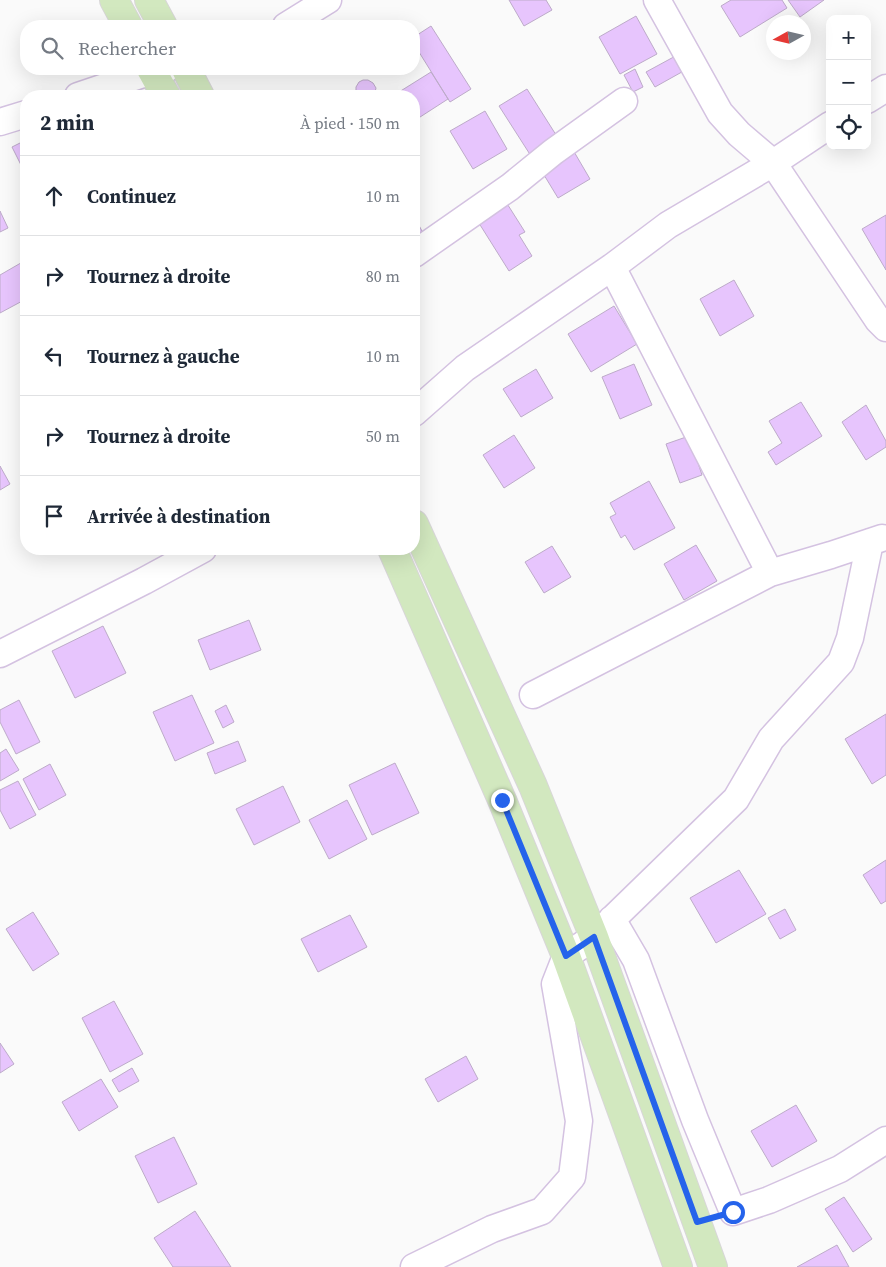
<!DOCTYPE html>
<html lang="fr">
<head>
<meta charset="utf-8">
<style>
  :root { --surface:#fff; --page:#f2f2f3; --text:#1f2937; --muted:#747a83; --line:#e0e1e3 }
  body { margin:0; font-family:"Source Serif 4",serif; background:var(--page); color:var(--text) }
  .controls { position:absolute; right:15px; top:15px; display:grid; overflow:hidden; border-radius:10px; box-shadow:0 5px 20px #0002 }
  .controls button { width:45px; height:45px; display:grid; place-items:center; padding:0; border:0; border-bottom:1px solid var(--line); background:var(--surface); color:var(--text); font:25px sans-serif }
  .compass { position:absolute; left:766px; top:15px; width:45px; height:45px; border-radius:50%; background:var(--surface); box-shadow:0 5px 20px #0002; rotate:262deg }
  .stop { position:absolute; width:15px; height:15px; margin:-11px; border:4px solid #2563eb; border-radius:50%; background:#fff }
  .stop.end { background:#2563eb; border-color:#fff; box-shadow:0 1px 5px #0008 }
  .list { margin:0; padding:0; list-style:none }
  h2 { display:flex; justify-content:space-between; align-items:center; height:65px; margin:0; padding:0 20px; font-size:21px }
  h2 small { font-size:16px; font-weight:400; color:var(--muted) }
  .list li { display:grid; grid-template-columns:32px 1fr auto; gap:15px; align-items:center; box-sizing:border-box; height:80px; padding:0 20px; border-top:1px solid var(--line) }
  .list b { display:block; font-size:19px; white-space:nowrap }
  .list em { font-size:16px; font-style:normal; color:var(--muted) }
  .icon { flex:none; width:28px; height:28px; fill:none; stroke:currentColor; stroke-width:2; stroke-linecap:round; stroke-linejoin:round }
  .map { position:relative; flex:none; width:886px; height:1267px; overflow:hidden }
  .search { position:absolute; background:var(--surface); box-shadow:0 5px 20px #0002; left:20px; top:20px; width:400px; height:55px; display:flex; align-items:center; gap:12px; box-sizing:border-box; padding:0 18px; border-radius:20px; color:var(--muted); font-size:19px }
  .panel { position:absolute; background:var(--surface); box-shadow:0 5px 20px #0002; left:20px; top:90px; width:400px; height:465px; border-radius:20px }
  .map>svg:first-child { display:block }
  .building { fill:#e7c5fd; stroke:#bdabc9 }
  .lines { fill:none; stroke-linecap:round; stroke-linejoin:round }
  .minor-casing { stroke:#d4c2e1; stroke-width:29 }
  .major-casing { stroke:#d8d6d8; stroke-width:30 }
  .minor { stroke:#fff; stroke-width:26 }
  .major { stroke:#d2e8bf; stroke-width:28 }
  .route { stroke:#2563eb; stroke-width:6 }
</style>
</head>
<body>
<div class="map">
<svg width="886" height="1267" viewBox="0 0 886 1267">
  <rect width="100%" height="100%" fill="#fafafa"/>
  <path class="building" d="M509,0H546L552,10L524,26Z
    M731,0H782L787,8L740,37L721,6Z
    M788,0H824L800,17Z
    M636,16L657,54L620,74L599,37Z
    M431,26L471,89L450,102L414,44V37Z
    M681,53L689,68L655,87L646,72Z
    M635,69L643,87L633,92L624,75Z
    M431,72L448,99L417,119L414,115V96H402L399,92Z
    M363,80H368L373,83L376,88L374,96H358L356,92V87L359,82Z
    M527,89L558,138L531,156L499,106Z
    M485,111L507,149L473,169L450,131Z
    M26,140V175L12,147Z
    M573,150L590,179L558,198L541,170Z
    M506,202L525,232L519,235L532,256L509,271L477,220Z
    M0,211L8,228L0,232Z
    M886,215V270L862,229Z
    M414,216L423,233L414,238Z
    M26,260V299L0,313V275Z
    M734,280L754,316L720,336L700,299Z
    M614,306L637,344L591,372L568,334Z
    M634,364L652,405L620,419L602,377Z
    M536,369L553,398L521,417L503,389Z
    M801,402L822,436L776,465L768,452L782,443L769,421Z
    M866,405L886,441V447L866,460L842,422Z
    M514,435L535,468L504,488L483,455Z
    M689,436L702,475L680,483L666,444Z
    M0,466L10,484L0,490Z
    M649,481L675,528L634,550L625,535L621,538L610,517L616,514L610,503Z
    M696,545L717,581L684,600L664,564Z
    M552,546L571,577L544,593L525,562Z
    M249,620L261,650L210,670L198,640Z
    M103,626L126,673L75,698L52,651Z
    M192,695L214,743L175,761L153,712Z
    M19,700L40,742L16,754L0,722V710Z
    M226,705L234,722L223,728L215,711Z
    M886,714V775L872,784L845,739Z
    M238,741L246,761L215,774L207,753Z
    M6,749L19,770L0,781V753Z
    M395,763L419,813L372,835L349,785Z
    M50,764L66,795L39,810L23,779Z
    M18,781L36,815L10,829L0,810V790Z
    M283,786L300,822L254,845L236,809Z
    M347,800L367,839L329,859L309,820Z
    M886,860V901L881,904L863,875Z
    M739,870L766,914L716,943L690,898Z
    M785,909L796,930L780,939L768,918Z
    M33,912L59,954L33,971L6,929Z
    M350,915L367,947L318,972L301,939Z
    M114,1001L143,1054L110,1072L82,1018Z
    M0,1043L14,1064L0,1073Z
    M466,1056L478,1079L438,1102L425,1079Z
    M132,1068L139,1081L119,1092L112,1080Z
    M101,1079L118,1107L79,1131L62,1102Z
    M796,1105L817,1141L772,1167L751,1131Z
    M174,1137L197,1184L158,1203L135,1156Z
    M844,1197L872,1239L853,1252L825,1209Z
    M195,1211L231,1267H173L154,1238Z
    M837,1245L849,1267H797Z"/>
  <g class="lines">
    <defs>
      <path id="minor" d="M657,0L720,113L739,134L773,163L878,320L886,328
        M286,26L328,0
        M78,96L152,71L166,69
        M867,100L886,88
        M0,122L26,114
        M414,254L510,187L553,152L624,101
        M612,267L770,573
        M414,413L465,368L612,267L668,225L773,163L830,125
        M0,654L144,581L203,549
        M533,695L770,573L831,555L882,538
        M612,919L636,960L695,1120L733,1212L769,1200L840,1169L886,1140
        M414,1267L492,1229L542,1211L572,1177L579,1121L555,984L566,956L594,937L736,799L771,739L841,662L850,638L870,542"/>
      <path id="major" d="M114,0L128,26
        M149,0L163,26
        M151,69L166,96
        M186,69L200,96
        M414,524L533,786L594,937L713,1267
        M392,549L502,800L566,956L678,1267"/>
    </defs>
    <use href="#minor" class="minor-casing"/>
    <use href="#major" class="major-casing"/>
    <use href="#minor" class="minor"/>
    <use href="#major" class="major"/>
  </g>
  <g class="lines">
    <path class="route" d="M502,800L566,956L594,937L697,1222L733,1212"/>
  </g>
</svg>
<div class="controls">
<button>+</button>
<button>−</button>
<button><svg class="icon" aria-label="locate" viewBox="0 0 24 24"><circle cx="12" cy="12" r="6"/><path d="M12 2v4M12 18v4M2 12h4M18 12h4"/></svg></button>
</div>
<svg class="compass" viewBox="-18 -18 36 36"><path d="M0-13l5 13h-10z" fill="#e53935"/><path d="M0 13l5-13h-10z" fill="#747a83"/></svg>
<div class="stop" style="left:733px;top:1212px"></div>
<div class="stop end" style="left:502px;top:800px"></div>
<div class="search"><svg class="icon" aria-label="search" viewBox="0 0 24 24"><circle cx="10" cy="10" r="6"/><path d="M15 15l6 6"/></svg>Rechercher</div>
<section class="panel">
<h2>2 min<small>À pied · 150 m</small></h2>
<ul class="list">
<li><svg class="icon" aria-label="ahead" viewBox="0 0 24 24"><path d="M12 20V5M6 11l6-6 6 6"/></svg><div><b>Continuez</b></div><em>10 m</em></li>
<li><svg class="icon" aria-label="right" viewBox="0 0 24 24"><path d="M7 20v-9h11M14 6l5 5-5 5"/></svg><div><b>Tournez à droite</b></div><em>80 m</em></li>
<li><svg class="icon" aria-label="left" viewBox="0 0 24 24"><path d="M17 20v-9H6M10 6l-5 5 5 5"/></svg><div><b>Tournez à gauche</b></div><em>10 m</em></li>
<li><svg class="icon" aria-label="right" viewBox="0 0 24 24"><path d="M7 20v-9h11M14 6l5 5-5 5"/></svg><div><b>Tournez à droite</b></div><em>50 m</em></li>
<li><svg class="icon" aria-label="arrive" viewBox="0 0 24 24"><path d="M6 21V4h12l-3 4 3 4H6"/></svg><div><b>Arrivée à destination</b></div></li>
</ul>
</section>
</div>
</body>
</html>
